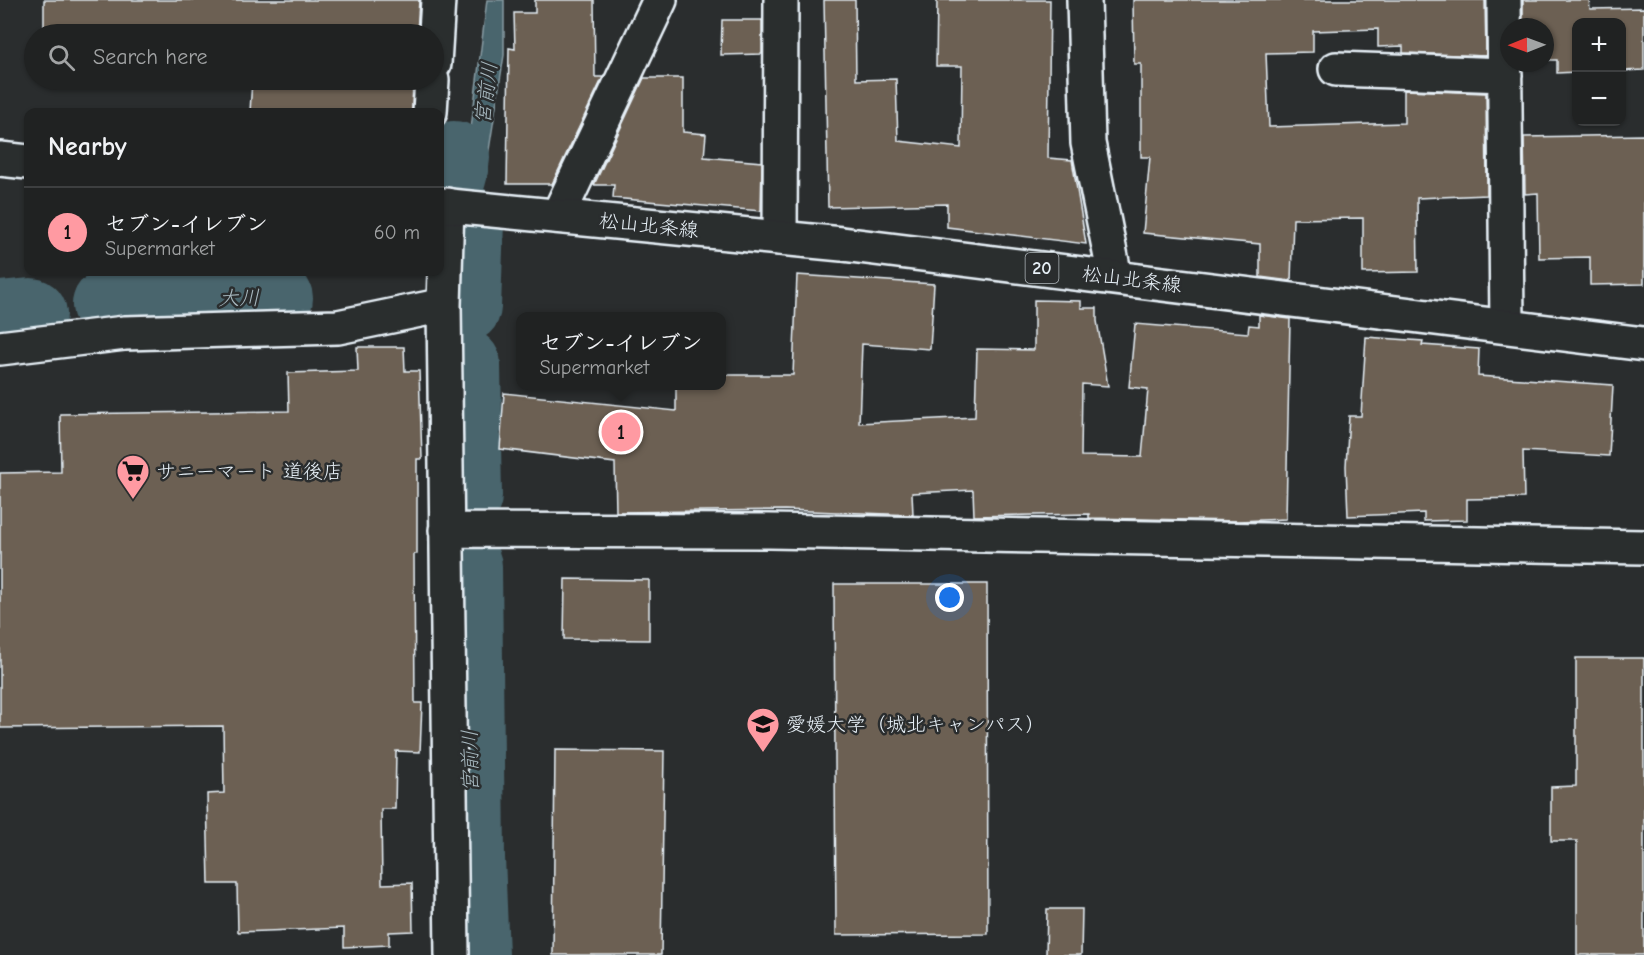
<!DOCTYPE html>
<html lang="en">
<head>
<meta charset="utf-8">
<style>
  :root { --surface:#202222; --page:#2d2f2f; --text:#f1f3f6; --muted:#a2a4a5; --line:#3d3f40; --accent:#ff9aa2 }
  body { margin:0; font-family:"Comic Neue","Klee One",sans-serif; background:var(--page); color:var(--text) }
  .controls { position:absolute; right:18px; top:18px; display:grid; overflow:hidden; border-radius:12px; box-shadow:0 2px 4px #0004 }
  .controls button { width:54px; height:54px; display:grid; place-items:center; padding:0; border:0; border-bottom:2px solid var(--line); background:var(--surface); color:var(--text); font:30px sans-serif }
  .compass { position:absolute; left:1500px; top:18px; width:54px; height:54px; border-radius:50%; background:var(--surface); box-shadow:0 2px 4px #0004; rotate:269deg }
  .you { position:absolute; left:950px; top:598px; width:21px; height:21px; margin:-15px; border:4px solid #fff; border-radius:50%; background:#1a73e8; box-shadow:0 0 0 9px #1a73e833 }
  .badge { display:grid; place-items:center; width:39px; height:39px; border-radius:50%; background:var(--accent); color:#111; font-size:20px; font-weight:700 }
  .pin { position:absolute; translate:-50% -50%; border:3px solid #fff; box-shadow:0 2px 6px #0006 }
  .popup { position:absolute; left:516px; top:312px; width:210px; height:78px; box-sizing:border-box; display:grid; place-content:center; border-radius:12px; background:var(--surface); filter:drop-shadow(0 2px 4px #0005); font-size:20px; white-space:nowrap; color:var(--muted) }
  .popup b { font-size:22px; color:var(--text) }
  .popup::after { content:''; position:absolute; left:50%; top:100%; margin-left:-12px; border:12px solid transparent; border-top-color:var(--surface) }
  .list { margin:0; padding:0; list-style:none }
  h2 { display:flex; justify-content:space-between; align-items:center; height:78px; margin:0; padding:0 24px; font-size:26px }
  h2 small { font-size:20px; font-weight:400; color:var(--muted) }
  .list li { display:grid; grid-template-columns:39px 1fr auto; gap:18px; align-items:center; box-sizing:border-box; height:90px; padding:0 24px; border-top:2px solid var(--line) }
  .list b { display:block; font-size:22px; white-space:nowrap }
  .list p { margin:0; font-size:20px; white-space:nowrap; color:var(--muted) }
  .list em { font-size:20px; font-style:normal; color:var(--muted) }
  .icon { flex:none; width:33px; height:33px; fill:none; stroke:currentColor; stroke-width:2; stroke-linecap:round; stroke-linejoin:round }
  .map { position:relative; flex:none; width:1644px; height:955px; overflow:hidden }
  .search { position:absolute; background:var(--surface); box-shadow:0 2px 4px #0004; left:24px; top:24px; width:420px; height:66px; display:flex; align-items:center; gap:15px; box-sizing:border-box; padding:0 21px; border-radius:33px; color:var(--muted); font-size:22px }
  .panel { position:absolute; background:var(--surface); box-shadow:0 2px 4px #0004; left:24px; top:108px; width:420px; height:168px; border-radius:12px }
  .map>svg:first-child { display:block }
  .water { fill:#49656d; stroke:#899da5; stroke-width:1.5 }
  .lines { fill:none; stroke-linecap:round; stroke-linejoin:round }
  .river { stroke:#49656d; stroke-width:72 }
  .building { fill:#6c6053; stroke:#e8f1f8; stroke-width:1.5 }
  .minor-casing { stroke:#e8f1f8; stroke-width:38 }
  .major-casing { stroke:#e8f1f8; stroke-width:38 }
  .minor { stroke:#2a2d2e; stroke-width:33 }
  .major { stroke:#2a2d2e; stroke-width:33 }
  .labels { text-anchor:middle; stroke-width:5; stroke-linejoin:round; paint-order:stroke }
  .shield { fill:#2a2d2e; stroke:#afb6bb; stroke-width:1.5 }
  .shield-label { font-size:18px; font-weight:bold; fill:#e8f1f8 }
  .street-label { font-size:20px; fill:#e8f1f8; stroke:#2a2d2e }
  .poi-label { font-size:20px; fill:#e8f1f8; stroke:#2a2d2e; text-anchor:start }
  .water-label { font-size:21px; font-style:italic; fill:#a8b9c0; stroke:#2a2d2e }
</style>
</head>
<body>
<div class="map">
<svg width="1644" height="955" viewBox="0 0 1644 955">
  <rect width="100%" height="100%" fill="#2a2d2e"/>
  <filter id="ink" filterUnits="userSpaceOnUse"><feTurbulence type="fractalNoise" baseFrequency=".0167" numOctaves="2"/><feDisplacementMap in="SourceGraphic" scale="12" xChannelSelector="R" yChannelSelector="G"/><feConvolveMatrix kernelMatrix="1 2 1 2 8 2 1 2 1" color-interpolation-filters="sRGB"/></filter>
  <g filter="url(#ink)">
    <path class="water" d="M487,0H504V55L483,188L464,185Z"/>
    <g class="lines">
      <path class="river" d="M451,175L454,157
        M201,299L277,298
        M108,305L165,300
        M465,307L468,221
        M0,317L31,314
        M465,365L466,420
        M465,444L466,496
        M466,566L469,858L473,955"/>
    </g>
    <path class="building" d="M44,0H419L417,34H44Z
      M535,0H594L595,77H603L552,184H507L509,48L515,49L514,13H535Z
      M824,0H855L856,80L896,79L898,141L961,148L962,66H936L937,0H1050L1048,158L1072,160L1086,244L947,227V204L828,207Z
      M1133,0H1485L1486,56L1403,53V46L1378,47V29L1313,31V52L1266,53L1269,127L1404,123V90L1486,93L1487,195L1417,198L1418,272L1363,273V218L1293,219L1291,281L1260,277V244L1143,233L1150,157H1141V64H1134Z
      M1523,0H1589L1590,9L1644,8V70L1622,71V22H1576V72L1557,73V60H1545V27H1523Z
      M722,20H762V54L721,55Z
      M644,78H683V132L706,134L704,157L762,162L761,211L613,198L614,185H594Z
      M252,80H413L412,112H250Z
      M1644,135V284L1590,285V257L1539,258L1538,193L1525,194L1524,137Z
      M797,275L934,284L930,349L862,344L859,423L975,417L977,349L1034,350V300L1081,301V308H1097V321L1108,386L1082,384L1081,456L1142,457L1148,389L1129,387L1135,324L1248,333L1249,325L1259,326V315L1290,319L1286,519L1239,521L1089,518V514L974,516L973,490L912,493L913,515L785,510L616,512L615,463L500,449L504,393L676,411V386H722V375H793Z
      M1366,337L1423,341L1422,345L1479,349L1478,376L1613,385L1609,456L1523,451L1524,498L1467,499V520L1424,521V513L1348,516L1346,466L1349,416H1361Z
      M357,347H404L405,371H419L422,459H417V554H414L415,703H422L420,752L396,751L395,809H381L382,884L412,883L413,931L389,932V945L344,947V928L238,932L237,884H209L207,794L224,793L223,726L0,728V473L61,472L60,414L289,411L288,373L358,371Z
      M565,579L649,580V640L564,639Z
      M834,584H987L988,934L836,935Z
      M1576,658H1644V955H1577V841H1551V787L1576,786Z
      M555,750L664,751L661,955H553Z
      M1047,909H1082L1081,955H1046Z"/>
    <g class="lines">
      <defs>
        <path id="minor" d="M1084,0L1088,143L1115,277
          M1504,0L1507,326
          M434,64L438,0
          M1336,69L1505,75
          M430,112L432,80
          M447,205L444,305L452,955
          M558,216L660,0
          M780,238L781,0
          M0,348L125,333L338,327L444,305
          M446,530L769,531L1644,547"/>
        <path id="major" d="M0,159L28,162
          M440,205L842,244L1644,344"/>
      </defs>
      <use href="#minor" class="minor-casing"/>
      <use href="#major" class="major-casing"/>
      <use href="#minor" class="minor"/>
      <use href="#major" class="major"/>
    </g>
  </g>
  <defs>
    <symbol id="supermarket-pin" viewBox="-11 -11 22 30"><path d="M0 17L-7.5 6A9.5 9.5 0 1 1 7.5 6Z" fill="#ff9aa2" stroke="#2a2d2e"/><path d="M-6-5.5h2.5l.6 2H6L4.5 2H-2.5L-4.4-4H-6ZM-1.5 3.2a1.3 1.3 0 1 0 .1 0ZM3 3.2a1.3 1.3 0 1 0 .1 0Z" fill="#111"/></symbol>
    <symbol id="university-pin" viewBox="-11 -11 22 30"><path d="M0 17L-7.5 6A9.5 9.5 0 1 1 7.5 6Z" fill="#ff9aa2" stroke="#2a2d2e"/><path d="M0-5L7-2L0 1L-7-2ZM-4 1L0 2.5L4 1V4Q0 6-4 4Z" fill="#111"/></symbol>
  </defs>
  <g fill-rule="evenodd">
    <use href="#supermarket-pin" x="114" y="452" width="38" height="52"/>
    <use href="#university-pin" x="744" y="705" width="38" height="52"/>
  </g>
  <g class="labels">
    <rect class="shield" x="1025.5" y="253" width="33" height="30" rx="4.5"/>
    <g class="shield-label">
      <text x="1042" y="274">20</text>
    </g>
    <g class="street-label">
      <text transform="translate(649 225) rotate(6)" y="7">松山北条線</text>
      <text transform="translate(1132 279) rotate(7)" y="7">松山北条線</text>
    </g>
    <g class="poi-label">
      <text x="156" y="478">サニーマート 道後店</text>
      <text x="786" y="731">愛媛大学（城北キャンパス）</text>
    </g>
    <g class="water-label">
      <text transform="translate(486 93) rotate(-83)" y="7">宮前川</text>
      <text transform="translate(239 298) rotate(-1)" y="7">大川</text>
      <text transform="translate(470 761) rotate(-91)" y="7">宮前川</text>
    </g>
  </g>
</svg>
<div class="controls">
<button>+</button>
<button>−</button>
</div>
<svg class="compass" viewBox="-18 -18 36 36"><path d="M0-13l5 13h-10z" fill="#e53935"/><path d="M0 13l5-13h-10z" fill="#a2a4a5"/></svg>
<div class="you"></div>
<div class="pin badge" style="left:621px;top:432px">1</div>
<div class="popup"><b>セブン-イレブン</b>Supermarket</div>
<div class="search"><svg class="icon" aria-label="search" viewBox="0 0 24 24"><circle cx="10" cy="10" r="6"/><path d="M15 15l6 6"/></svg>Search here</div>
<section class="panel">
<h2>Nearby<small></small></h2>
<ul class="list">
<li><span class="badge">1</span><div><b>セブン-イレブン</b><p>Supermarket</p></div><em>60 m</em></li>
</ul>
</section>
</div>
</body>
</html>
